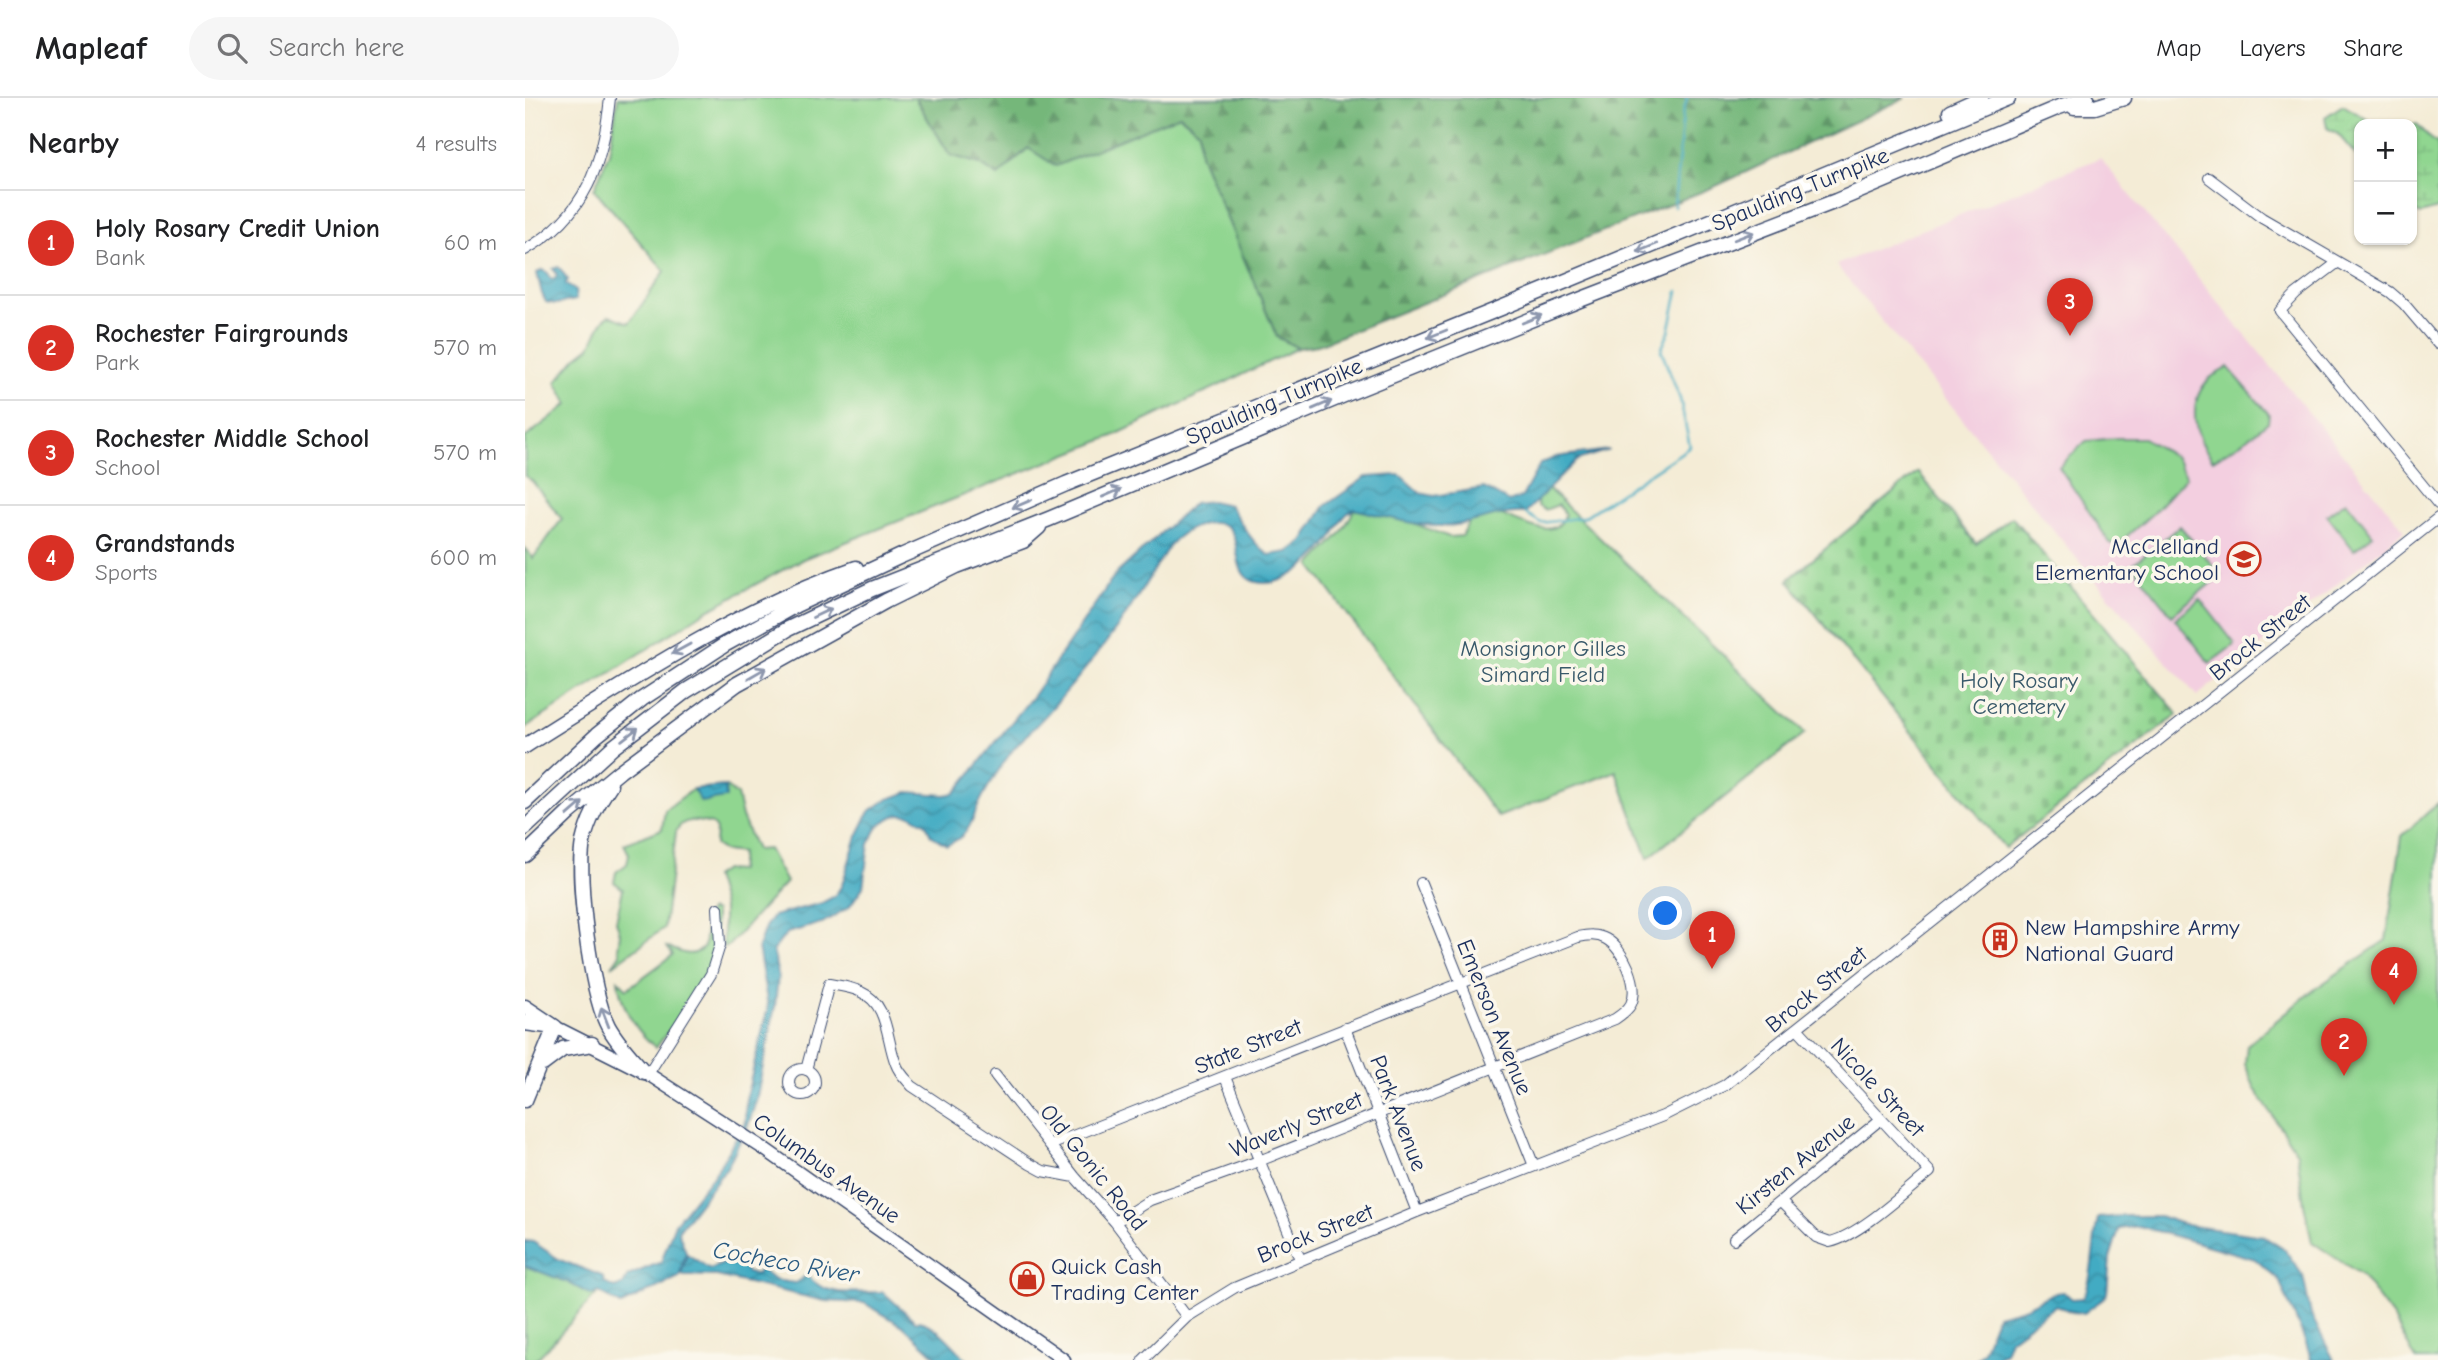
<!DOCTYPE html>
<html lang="en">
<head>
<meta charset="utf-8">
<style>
  :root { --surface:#fff; --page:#f6f6f6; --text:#202124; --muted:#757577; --line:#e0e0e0; --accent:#d93025 }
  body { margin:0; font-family:"Comic Neue",sans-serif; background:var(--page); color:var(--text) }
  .controls { position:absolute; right:21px; top:21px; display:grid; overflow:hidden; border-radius:14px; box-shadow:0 2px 5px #0004 }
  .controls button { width:63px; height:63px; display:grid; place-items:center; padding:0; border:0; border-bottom:2px solid var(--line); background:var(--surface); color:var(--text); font:35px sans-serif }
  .you { position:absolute; left:1141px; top:816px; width:24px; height:24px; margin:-18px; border:5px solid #fff; border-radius:50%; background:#1a73e8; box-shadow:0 0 0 10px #1a73e833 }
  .badge { display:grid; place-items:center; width:46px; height:46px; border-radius:50%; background:var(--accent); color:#fff; font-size:23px; font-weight:700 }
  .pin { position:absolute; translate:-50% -58px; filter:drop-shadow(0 2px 4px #0008) }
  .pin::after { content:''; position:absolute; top:37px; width:24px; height:21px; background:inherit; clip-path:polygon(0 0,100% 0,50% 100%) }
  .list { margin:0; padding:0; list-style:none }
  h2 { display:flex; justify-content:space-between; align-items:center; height:91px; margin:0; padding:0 28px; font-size:30px }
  h2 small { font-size:23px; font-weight:400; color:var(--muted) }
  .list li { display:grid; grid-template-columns:46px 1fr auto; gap:21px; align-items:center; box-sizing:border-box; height:105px; padding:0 28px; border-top:2px solid var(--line) }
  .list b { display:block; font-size:26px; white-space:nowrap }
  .list p { margin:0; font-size:23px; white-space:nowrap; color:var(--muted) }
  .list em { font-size:23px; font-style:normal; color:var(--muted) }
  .icon { flex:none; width:38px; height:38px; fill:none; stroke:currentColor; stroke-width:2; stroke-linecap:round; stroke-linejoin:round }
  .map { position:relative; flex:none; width:1913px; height:1262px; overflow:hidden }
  header { display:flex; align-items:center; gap:42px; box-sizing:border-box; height:98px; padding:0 35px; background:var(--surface); border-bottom:2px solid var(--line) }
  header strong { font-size:33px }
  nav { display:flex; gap:38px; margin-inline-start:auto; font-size:24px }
  .search { width:490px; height:63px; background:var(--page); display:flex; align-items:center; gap:18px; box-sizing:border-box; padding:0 24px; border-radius:38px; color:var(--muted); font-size:26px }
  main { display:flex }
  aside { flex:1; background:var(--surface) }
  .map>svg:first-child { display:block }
  .built { fill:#f3cfe0 }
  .green { fill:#90d690; stroke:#568277; stroke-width:2 }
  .forest { fill:url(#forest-firs); stroke:#48736c; stroke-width:2 }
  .wetland { fill:url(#wetland-marsh); stroke:#568277; stroke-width:2 }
  .cemetery { fill:url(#cemetery-stones); stroke:#568277; stroke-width:2 }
  .water { fill:url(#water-waves); stroke:#2f6d90; stroke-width:2 }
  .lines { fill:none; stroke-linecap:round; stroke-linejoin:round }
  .stream { stroke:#43abc3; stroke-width:2.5 }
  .minor-casing { stroke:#3c4b70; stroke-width:12 }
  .major-casing { stroke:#3c4b70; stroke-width:15 }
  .highway-casing { stroke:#3c4b70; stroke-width:17 }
  .minor { stroke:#fff; stroke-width:10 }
  .major { stroke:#fff; stroke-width:12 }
  .highway { stroke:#fff; stroke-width:14 }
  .oneway { stroke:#8d97ae }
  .labels { text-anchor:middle; stroke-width:7; stroke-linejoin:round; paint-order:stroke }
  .street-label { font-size:23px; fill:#1b2f5e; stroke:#fbf7ec }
  .poi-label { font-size:23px; fill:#1b2f5e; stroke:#fbf7ec; text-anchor:start }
  .park-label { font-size:23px; fill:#38596a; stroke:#fbf7ec }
  .water-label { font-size:24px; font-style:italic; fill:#295a81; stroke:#fbf7ec }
</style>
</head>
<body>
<header>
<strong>Mapleaf</strong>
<div class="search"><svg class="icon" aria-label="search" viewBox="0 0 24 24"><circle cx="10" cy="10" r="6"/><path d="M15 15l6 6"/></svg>Search here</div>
<nav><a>Map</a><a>Layers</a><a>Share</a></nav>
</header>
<main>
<aside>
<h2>Nearby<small>4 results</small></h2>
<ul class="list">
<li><span class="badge">1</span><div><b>Holy Rosary Credit Union</b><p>Bank</p></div><em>60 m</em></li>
<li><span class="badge">2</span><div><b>Rochester Fairgrounds</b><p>Park</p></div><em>570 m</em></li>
<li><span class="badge">3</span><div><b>Rochester Middle School</b><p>School</p></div><em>570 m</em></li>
<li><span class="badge">4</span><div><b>Grandstands</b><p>Sports</p></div><em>600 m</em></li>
</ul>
</aside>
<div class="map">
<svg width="1913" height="1262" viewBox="0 0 1913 1262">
  <defs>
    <pattern id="forest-firs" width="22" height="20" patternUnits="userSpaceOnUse" patternTransform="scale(1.75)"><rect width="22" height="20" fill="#74b77a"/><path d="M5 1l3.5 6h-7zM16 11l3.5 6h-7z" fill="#5e9567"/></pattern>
    <pattern id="wetland-marsh" width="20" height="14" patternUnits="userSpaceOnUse" patternTransform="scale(1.75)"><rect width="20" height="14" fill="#90d690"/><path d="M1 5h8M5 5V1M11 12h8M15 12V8" fill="none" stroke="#7cb87f"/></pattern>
    <pattern id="cemetery-stones" width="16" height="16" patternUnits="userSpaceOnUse" patternTransform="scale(1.75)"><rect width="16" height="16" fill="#90d690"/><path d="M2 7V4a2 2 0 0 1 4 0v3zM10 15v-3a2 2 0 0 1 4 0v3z" fill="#7cb87f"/></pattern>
    <pattern id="water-waves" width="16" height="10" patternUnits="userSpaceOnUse" patternTransform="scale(1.75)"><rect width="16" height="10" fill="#43abc3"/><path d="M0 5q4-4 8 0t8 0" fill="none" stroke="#378ca2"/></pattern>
  </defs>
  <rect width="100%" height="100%" fill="#fbf7ec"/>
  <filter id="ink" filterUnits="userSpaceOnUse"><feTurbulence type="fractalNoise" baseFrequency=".0143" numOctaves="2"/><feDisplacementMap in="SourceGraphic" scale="14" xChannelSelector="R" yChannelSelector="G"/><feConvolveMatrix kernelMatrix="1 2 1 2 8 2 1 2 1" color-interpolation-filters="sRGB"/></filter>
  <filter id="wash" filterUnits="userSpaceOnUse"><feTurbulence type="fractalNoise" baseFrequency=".00686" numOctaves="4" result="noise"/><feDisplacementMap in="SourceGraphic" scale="28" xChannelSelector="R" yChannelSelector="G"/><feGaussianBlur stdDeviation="1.57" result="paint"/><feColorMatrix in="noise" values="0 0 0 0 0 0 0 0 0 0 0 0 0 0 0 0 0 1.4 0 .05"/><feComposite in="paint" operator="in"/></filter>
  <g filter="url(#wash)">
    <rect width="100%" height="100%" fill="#f4ecd6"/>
    <path class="built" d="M1575,60L1880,432L1672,598L1567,479L1311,167Z"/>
    <path class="green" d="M93,0H390L425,57L455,66L473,78L503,50L531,68L654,17L674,33L675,56L752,239L773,250L588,338L278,461L181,513L0,630V450L8,460L37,421L7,383L0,378V340L43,306L31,284L51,260L65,249L77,224L84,217L104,225L140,173L69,91L84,55Z
      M1703,269L1744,316L1743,324L1719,343L1688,362C1669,339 1661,305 1684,281C1689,276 1698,273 1703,269Z
      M1592,340H1619L1651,360L1661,379L1628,415L1592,447L1585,445L1534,369L1561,343Z
      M1017,385L1280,635L1123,760L1091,673L973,719L786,467L816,435L834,404L924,439L937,438L944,423L964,412C982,417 1032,449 1040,416L1033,407L1020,412L1013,408L1011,401Z
      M1821,403L1848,437L1829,452L1802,417Z
      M1655,428L1696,477L1647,517L1607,467Z
      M1675,501L1710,546L1685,565L1650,521Z
      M200,688L212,697L217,719L231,752L243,751L261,784L203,848L198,849V808L189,779L199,772L214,773L216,755L199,753L190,747L191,732L187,726C174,723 157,718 151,734L139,830L87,868L95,856L93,850L95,835L91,823L98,791L89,784L91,774L102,766L104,756L99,746L137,731L140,712L168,691Z
      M1913,705V1262H1891L1869,1221L1836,1177L1787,1144L1779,1106L1772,1055L1730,991L1720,966L1722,947L1787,893L1861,842L1877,738Z
      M186,812L190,814C190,825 191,836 190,847C187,883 151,922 131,950C110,932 96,909 93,882L102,891L148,857L142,849C155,853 167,862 179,849L183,814Z
      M0,1154L80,1187L11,1262H0Z"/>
    <path class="forest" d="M390,0H1380L1191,88L793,247L773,250L752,239L675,56L674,33L655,17L531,68L503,50L473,78L455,66L425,57Z"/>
    <path class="wetland" d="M1818,7L1850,26H1834V61L1812,35L1802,30L1800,19Z
      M1892,26L1908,43L1913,44V111L1896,116L1887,112V27Z"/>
    <path class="cemetery" d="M1393,374L1451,446L1487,419L1653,616L1480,750L1263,482Z"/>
    <path class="water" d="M34,169L43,182L40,186L50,192L51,202L31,206L21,204L17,196L12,175L17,172L23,175L26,181L30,180L32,176L28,171Z
      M1084,352L1052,362L1000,415C973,413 948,427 920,428C890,428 859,418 829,411C815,418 813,432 804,443C787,464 757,493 728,483C701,473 724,423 687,425C677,425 661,432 653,439C645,444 639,456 634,464C621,485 608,507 594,527C573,556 550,584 527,610C515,625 499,638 487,653C477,667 466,683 458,698C445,721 449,735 422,747L406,737L401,726L385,717L374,716L365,720L353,728L344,746L338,789L324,809L297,825L262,835L248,852L253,878L250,908L231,1003L223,1027L202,1069L153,1133L161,1154L154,1179L96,1207L74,1194L66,1197L42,1184L0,1168V1143L8,1144L35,1162L77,1178L80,1185L89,1190L98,1187L103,1178L136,1164L150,1125L191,1074L220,1024L221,1001L243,909L233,849L240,829L248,818L297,805L310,798L317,787L332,738L344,714L361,702L383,694L420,697L430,695L510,595L590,477L669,405L686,403L704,407C716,424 727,446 744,457L763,454L778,443L800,408L841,379L875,377L895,395L909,398L959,390L984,404L997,399L1015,366L1031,359Z
      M200,688L201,700L176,704L168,691Z
      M1597,1118H1634L1661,1127L1738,1138L1760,1152L1778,1178L1786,1217L1809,1262H1786L1781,1245L1754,1182L1730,1161L1614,1128L1594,1131L1585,1160L1582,1195L1578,1201L1559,1215L1547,1214L1531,1207L1485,1241L1480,1254L1467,1262H1450L1458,1253L1472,1217C1481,1214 1492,1213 1501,1209C1515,1204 1523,1194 1539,1194L1547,1201L1558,1200C1568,1184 1568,1141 1573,1120Z
      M162,1156L185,1171L202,1164L219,1170L222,1175L232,1176L235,1171L249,1182L270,1185L282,1177C300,1200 331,1194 358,1194L390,1223C410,1223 428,1248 442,1262H415L378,1228L339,1205L300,1203L192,1178L156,1177Z"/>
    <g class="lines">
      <path class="stream" d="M1149,109L1158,16L1162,0
        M1000,415L1016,425L1059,419L1165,349L1155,301L1136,252L1144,234L1153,193"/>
    </g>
  </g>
  <g filter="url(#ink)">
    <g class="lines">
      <defs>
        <path id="minor" d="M1684,80L1737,120L1865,194L1879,206L1913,246
          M0,152C61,117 78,66 85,0
          M1812,165L1771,196L1755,213L1913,406
          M896,785L1009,1068
          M820,930L892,1114
          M264 984a13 13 0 1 1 26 0a13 13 0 1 1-26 0Z
          M281,972L304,886C315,888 327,889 336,894C364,906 361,942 371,966C374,975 381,981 387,988L505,1066L518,1073L550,1079
          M123,976L186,876L195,847L193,810
          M470,977L550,1079L590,1124L662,1219
          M700,979L775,1161
          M525,1047L1053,839C1063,837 1072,836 1081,841C1098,850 1115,887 1106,906C1103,912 1096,917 1090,921L734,1063L625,1102L590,1124
          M1256,1104L1291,1139L1305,1144C1335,1137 1380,1094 1405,1074L1272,930
          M1209,1141L1356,1021
          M618,1262L662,1219L709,1190L892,1114L1138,1018L1200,987L1913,420"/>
        <path id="major" d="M30,929L123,976L241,1052L539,1262"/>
        <path id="highway" d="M1549,9H1570L1599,0
          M1425,14L1456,0
          M0,648C107,581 211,512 331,470
          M85,687C73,705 63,722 58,744C51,780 66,896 83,928C93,946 107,960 119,974
          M0,704L72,637L117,601L201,546L271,507L376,458L541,386L976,210L1483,0
          M0,730L87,650L161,593L263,531L347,491L524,421L824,295L1057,201L1311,103L1534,9L1562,0
          M0,757L44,715L95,673L212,586L361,503L432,468L498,443L514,429
          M0,909L30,929
          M0,925L29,929
          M18,966L38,951L67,946
          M0,1002L30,929"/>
      </defs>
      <use href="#minor" class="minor-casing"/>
      <use href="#major" class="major-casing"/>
      <use href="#highway" class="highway-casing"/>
      <use href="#minor" class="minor"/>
      <use href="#major" class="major"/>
      <use href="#highway" class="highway"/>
    </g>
    <defs><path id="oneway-shaft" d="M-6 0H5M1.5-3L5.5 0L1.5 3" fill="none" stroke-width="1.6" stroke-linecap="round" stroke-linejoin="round" transform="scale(1.75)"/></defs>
    <g class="oneway">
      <use href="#oneway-shaft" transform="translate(1219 138) rotate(-21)"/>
      <use href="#oneway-shaft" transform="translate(1122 150) rotate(158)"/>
      <use href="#oneway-shaft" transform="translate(1007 221) rotate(-22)"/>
      <use href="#oneway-shaft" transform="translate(912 236) rotate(158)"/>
      <use href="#oneway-shaft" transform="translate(797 307) rotate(-23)"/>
      <use href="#oneway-shaft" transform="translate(587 395) rotate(-23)"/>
      <use href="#oneway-shaft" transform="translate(497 406) rotate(157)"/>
      <use href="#oneway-shaft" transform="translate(297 515) rotate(-25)"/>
      <use href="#oneway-shaft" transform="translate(156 551) rotate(151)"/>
      <use href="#oneway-shaft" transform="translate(232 575) rotate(-30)"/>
      <use href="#oneway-shaft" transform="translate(105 636) rotate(-37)"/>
      <use href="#oneway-shaft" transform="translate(50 711) rotate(-41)"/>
      <use href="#oneway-shaft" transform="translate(80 919) rotate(-111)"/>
    </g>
  </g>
  <defs>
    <symbol id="school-ring" viewBox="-11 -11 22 22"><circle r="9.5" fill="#fbf7ec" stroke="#c8321e" stroke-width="1.5"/><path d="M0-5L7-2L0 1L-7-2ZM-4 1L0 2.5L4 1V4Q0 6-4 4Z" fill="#c8321e"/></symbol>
    <symbol id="building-ring" viewBox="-11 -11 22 22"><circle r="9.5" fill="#fbf7ec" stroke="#c8321e" stroke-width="1.5"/><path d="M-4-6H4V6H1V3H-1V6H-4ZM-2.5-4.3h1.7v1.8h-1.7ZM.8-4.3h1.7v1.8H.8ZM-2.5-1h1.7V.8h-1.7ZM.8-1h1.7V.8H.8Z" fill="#c8321e"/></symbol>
    <symbol id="shop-ring" viewBox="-11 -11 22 22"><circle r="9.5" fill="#fbf7ec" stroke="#c8321e" stroke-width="1.5"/><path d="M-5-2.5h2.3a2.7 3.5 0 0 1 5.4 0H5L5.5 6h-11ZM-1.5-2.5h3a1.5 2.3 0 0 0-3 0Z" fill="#c8321e"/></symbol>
  </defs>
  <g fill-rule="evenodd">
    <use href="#school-ring" x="1700" y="442" width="38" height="38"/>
    <use href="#building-ring" x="1456" y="823" width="38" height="38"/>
    <use href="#shop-ring" x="483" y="1162" width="38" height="38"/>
  </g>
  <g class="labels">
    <g class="street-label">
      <text transform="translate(1275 91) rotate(-22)" y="8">Spaulding Turnpike</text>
      <text transform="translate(749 303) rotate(-23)" y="8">Spaulding Turnpike</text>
      <text transform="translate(1735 539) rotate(-39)" y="8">Brock Street</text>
      <text transform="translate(1291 891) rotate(-39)" y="8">Brock Street</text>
      <text transform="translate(970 919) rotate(68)" y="8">Emerson Avenue</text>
      <text transform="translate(723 948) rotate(-22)" y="8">State Street</text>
      <text transform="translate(1353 989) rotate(47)" y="8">Nicole Street</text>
      <text transform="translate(874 1015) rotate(69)" y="8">Park Avenue</text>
      <text transform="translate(771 1026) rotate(-22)" y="8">Waverly Street</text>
      <text transform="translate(1270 1066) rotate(-39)" y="8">Kirsten Avenue</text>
      <text transform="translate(569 1069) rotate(51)" y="8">Old Gonic Road</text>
      <text transform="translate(302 1070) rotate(35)" y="8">Columbus Avenue</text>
      <text transform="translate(790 1135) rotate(-22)" y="8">Brock Street</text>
    </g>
    <g class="poi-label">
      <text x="1694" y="456" text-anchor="end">McClelland<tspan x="1694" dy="26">Elementary School</tspan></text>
      <text x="1500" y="837">New Hampshire Army<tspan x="1500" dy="26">National Guard</tspan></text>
      <text x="526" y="1176">Quick Cash<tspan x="526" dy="26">Trading Center</tspan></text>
    </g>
    <g class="park-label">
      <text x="1018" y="558">Monsignor Gilles<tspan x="1018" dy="26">Simard Field</tspan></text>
      <text x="1494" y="590">Holy Rosary<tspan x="1494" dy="26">Cemetery</tspan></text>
    </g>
    <g class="water-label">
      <text transform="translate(261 1164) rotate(10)" y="8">Cocheco River</text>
    </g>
  </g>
</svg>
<div class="controls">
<button>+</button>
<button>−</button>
</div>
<div class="you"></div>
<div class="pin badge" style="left:1187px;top:871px">1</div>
<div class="pin badge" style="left:1819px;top:978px">2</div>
<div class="pin badge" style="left:1545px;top:238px">3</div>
<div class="pin badge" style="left:1869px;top:907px">4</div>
</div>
</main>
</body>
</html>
